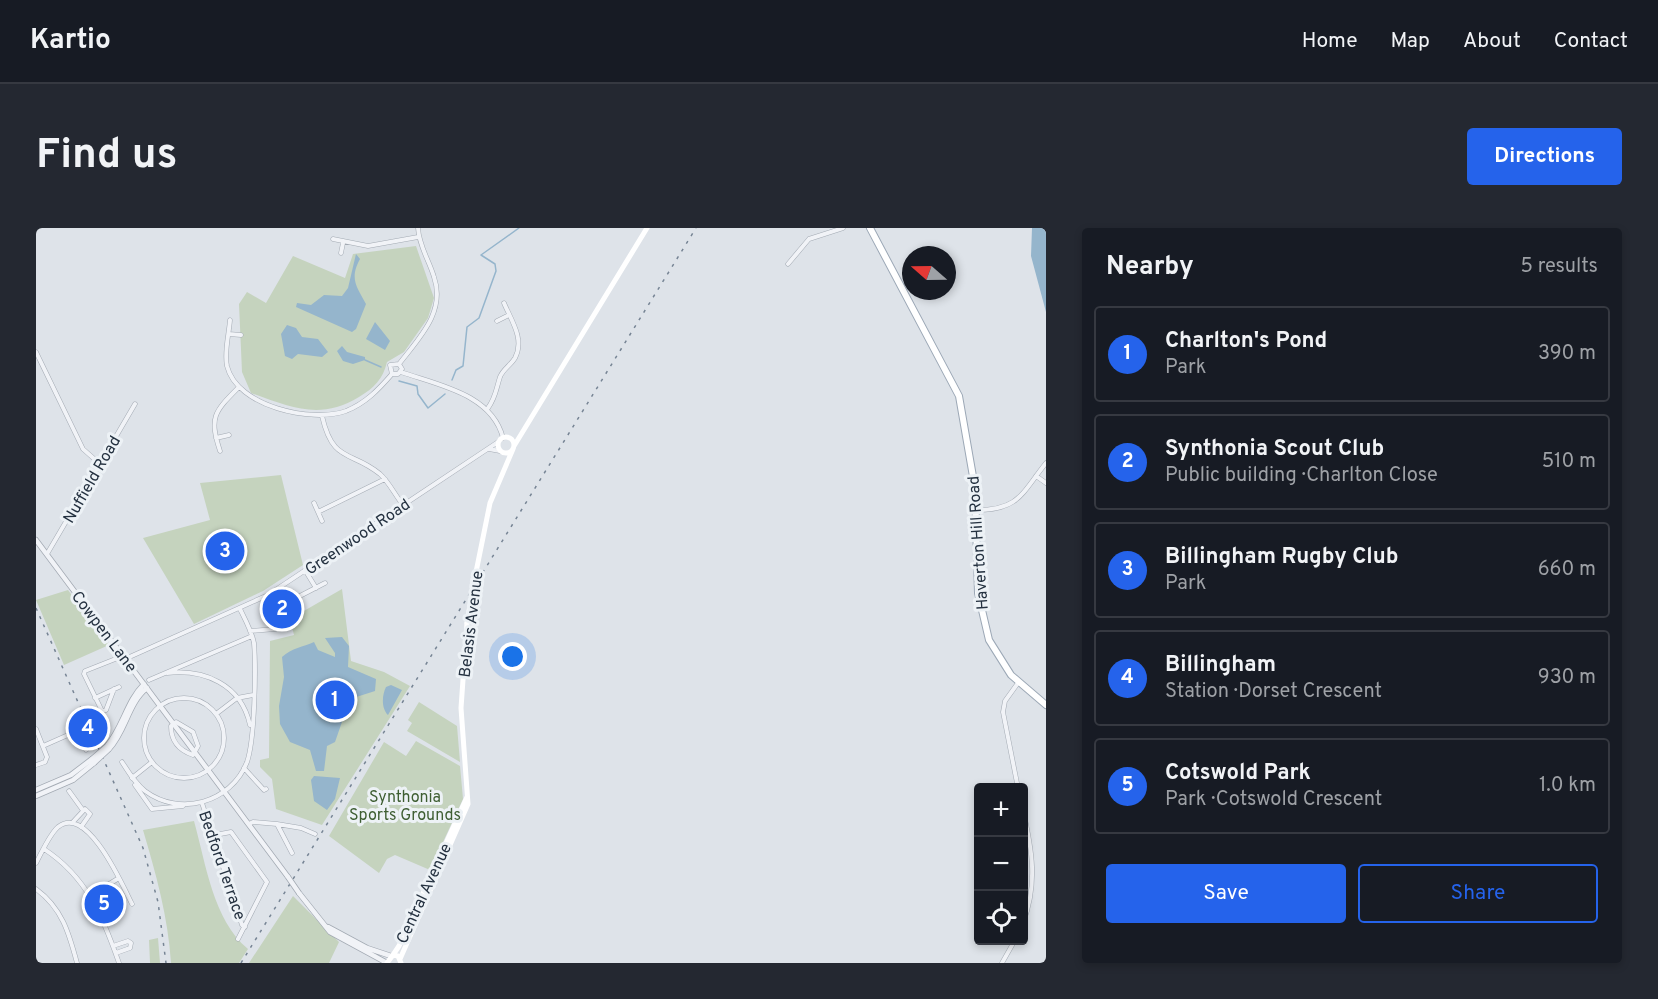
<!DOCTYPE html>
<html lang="en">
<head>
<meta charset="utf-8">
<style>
  :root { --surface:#171b24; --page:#242831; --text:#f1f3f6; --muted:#9ea1a6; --line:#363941; --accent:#2563eb }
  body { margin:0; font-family:Overpass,sans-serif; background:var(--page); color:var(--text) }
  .controls { position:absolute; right:18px; bottom:18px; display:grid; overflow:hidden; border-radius:6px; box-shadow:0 3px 9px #0003 }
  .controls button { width:54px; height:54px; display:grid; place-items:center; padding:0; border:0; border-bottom:2px solid var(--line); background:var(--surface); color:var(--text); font:30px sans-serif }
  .compass { position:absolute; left:866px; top:18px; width:54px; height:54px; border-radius:50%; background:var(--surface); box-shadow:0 3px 9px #0003; rotate:290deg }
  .you { position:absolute; left:477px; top:429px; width:21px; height:21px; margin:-15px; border:4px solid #fff; border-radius:50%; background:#1a73e8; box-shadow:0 0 0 9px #1a73e833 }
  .badge { display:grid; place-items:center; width:39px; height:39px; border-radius:50%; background:var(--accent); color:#fff; font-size:20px; font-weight:700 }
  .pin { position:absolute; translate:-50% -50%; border:3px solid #fff; box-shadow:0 2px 6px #0006 }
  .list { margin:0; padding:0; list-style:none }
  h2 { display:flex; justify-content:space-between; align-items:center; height:78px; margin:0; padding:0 24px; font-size:26px }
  h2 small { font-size:20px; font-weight:400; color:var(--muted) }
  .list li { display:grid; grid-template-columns:39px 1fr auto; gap:18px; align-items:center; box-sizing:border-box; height:96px; margin:0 12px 12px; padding:0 12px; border:2px solid var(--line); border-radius:6px }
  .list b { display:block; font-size:22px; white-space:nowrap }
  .list p { margin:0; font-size:20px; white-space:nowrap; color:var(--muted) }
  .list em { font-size:20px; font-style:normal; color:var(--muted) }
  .actions { display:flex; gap:12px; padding:18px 24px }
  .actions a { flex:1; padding:14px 0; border:2px solid var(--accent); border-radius:6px; text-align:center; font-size:21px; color:var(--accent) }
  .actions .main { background:var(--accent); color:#fff }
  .icon { flex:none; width:33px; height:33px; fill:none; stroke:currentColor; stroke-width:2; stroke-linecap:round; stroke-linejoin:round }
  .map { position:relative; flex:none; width:1010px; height:735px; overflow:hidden; border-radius:6px }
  header { display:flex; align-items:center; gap:36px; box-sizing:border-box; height:84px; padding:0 30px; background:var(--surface); border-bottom:2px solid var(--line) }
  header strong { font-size:28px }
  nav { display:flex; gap:33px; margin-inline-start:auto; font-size:21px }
  .intro { display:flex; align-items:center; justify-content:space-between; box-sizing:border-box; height:144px; padding:0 36px }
  h1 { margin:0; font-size:42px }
  .button { padding:15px 27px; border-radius:6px; background:var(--accent); color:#fff; font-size:21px; font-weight:700 }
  main { display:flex; gap:36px; padding:0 36px }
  aside { flex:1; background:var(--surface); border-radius:6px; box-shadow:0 3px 9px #0003 }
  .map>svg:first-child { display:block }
  .green { fill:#c5d3be }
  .water { fill:#95b5cc }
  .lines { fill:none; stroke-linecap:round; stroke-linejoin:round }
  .stream { stroke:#95b5cc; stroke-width:1.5 }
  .minor-casing { stroke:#a3aab3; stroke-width:5 }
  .tertiary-casing { stroke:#a3aab3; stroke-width:6 }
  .primary-casing { stroke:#9ca8b6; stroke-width:8 }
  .minor { stroke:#f1f3f7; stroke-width:4 }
  .tertiary { stroke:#f1f3f7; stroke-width:4.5 }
  .secondary { stroke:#fff; stroke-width:5 }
  .primary { stroke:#fff; stroke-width:6 }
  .rail { stroke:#768494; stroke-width:1.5; stroke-dasharray:3 6; stroke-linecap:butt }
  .tertiary-bridge-casing { stroke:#a3aab3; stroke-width:6; stroke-linecap:butt }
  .tertiary-bridge { stroke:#f1f3f7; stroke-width:4.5 }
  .secondary-bridge { stroke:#fff; stroke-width:5 }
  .labels { text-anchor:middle; stroke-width:6; stroke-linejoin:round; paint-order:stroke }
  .street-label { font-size:16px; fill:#253241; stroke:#edf2f6 }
  .park-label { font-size:16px; fill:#3e5e32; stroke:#edf2f6 }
</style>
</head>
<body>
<header>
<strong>Kartio</strong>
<nav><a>Home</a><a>Map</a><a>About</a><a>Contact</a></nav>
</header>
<div class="intro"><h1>Find us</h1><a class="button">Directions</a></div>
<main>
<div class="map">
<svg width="1010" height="735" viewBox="0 0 1010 735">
  <rect width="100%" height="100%" fill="#dee3e9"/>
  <path class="green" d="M380,18L398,70L392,90L368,124L351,134C347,151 338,160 323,169C284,193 254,179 215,165L206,144L203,76L211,64L230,75L257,28L309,50L317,26Z
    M245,247L267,337L227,363L158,396L107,310L174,292L164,255Z
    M306,361L315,433L348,444L374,458L286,597L240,581L236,551L224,539V532L233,530L234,413L258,407L254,391Z
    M32,362L73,417L28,437L0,372Z
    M383,474L421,498L424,534L371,503L376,495L372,492Z
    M380,513L424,538L427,571L394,642L359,627L351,631L343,645L293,608L348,514L370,528Z
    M158,593C170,636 177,692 212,721L203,735H135C132,689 120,646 107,602Z
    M257,668L303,714L293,735H213Z
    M122,710L124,735H114L113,712Z"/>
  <path class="water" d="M996,0H1010V84L995,28Z
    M320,26L324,31C313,51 321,59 330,76L320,101L316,104L260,79L261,75L275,77L288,67L306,68L312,60Z
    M339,94L354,113L349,122L330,111Z
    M251,97L260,100L266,109L282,111L292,124L286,129L262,126L256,131L249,128L245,106Z
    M306,118L311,124L329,129V132L317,136L307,133L301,123Z
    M306,409L313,418L312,439L340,451L339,463L314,471L299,514L291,518L288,543H280L274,522L254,514L244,496L243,478L248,449L246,429C256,420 267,419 278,414L282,422L299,429V425L289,410Z
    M355,457L366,462L352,487C345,480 346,467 350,459Z
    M278,548L304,550L299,571L291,582L278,573L275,552Z"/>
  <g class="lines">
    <path class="stream" d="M329,132L345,139
      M416,152L420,142L427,138L431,99L443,90L460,43L459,36L445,27L483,0
      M363,153L381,158L382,166L392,180L409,166"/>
    <defs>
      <path id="minor" d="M297,11L332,18L382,9
        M305,25L307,15
        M752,36L773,11L807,0
        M194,92C193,106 188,124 191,138C201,179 276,195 310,183C330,175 343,161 356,146H362L366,141L363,136L354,137L356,146
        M461,93L473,87
        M193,106L205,107
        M0,124L47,221L64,236
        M363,136C383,110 410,84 398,49C393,32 383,18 382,0
        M365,144C402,157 456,166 467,210
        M452,180C460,169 460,161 464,149C467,141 475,137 479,130C489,111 475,92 468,75
        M286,188C297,236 315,222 344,246C353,254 359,267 367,277
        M180,210L193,207
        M453,221L464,223
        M184,223C173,189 178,184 203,159
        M1000,248L1010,255
        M278,275L286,293
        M941,282C983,282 986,265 1010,235
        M282,284L349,251
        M11,326L99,176
        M269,342L280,360
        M257,364L264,379
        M260,370L289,355
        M214,403L239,401
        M89,431L232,367L462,214
        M131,445C168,441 205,456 214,497
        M113,452L216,408
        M982,455L969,473L967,484L982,560
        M78,461L70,482L66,483L48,446L49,443L87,428
        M108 510a40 40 0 1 1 80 0a40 40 0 1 1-80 0Z
        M59,470L83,459
        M180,486L201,470L217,467
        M140,494L157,504L162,518L157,527C142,522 135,513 135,498Z
        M0,501L11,529L9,534L0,537
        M7,518L41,503L50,522
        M86,534C93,545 99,555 109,563C144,589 195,575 211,534C219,511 220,440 218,415C216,404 209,391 204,381
        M208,540L228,562L230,561
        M96,550L116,534
        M99,557L116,581L147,578
        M33,563L46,581
        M166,575L206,697L209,699
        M987,582C996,621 1002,656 987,695
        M36,595L49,581L54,586L45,599
        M213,596L217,594L241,596L256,625
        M241,596L265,600L279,606
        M179,607L195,604L231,654L202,711
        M8,621C51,649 67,689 83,735
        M0,635C6,624 13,607 22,599C51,575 87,658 96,676
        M0,661C26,680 33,705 41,735
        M55,667L83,650
        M77,718L92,713L95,715L94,720L80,725
        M966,735L979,712"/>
      <path id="tertiary" d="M0,312L252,649
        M71,518C87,499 91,473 108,456
        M73,521C90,503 92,475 111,460
        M0,562L35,547L56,531
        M0,568L37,552L58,535
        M263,665L294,704L351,735
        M292,699L331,720L355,728"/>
      <path id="primary" d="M834,0L923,168L939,260L942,365L953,412L975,447L1010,477"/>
    </defs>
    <use href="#minor" class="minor-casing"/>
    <use href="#tertiary" class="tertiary-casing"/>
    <use href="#primary" class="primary-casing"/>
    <use href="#minor" class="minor"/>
    <use href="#tertiary" class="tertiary"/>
    <path class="secondary" d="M462 217a8 8 0 1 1 16 0a8 8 0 1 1-16 0Z
      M478,218L611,0
      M438,354L454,275L477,221
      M357,727L363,718L431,569
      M364,731L432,576L425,480L431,395
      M351,735L357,727L362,728L365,735"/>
    <use href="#primary" class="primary"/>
    <path class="rail" d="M0,380L107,620L122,674L130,735
      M205,735L660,0"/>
    <defs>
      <path id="tertiary-bridge" d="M56,531L71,518
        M58,535L73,521
        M252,649L263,665"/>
    </defs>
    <use href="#tertiary-bridge" class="tertiary-bridge-casing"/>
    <use href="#tertiary-bridge" class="tertiary-bridge"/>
    <path class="secondary-bridge" d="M431,395L438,354"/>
  </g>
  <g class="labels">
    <g class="street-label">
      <text transform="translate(55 251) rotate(-60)" y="6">Nuffield Road</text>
      <text transform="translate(321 308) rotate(-34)" y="6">Greenwood Road</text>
      <text transform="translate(941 315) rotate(-94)" y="6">Haverton Hill Road</text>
      <text transform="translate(434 396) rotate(-83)" y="6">Belasis Avenue</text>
      <text transform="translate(69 403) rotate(53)" y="6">Cowpen Lane</text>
      <text transform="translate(187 637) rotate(71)" y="6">Bedford Terrace</text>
      <text transform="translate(387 665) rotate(-65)" y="6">Central Avenue</text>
    </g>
    <g class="park-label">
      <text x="369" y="574">Synthonia<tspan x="369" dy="18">Sports Grounds</tspan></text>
    </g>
  </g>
</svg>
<div class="controls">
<button>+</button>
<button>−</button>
<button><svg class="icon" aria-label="locate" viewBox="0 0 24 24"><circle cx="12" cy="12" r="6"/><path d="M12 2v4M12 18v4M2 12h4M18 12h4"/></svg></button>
</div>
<svg class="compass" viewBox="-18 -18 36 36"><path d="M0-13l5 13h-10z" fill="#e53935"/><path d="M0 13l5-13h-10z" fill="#9ea1a6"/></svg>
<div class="you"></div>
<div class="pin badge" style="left:299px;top:472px">1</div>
<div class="pin badge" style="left:246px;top:381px">2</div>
<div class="pin badge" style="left:189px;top:323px">3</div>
<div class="pin badge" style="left:52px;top:500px">4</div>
<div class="pin badge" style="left:68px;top:676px">5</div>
</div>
<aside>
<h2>Nearby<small>5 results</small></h2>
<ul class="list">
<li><span class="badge">1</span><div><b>Charlton's Pond</b><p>Park</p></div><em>390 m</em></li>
<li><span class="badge">2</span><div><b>Synthonia Scout Club</b><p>Public building · Charlton Close</p></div><em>510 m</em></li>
<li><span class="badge">3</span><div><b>Billingham Rugby Club</b><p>Park</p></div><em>660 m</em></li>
<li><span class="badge">4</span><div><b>Billingham</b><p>Station · Dorset Crescent</p></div><em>930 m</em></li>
<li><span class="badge">5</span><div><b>Cotswold Park</b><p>Park · Cotswold Crescent</p></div><em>1.0 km</em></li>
</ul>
<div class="actions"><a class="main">Save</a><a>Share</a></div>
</aside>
</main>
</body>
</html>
